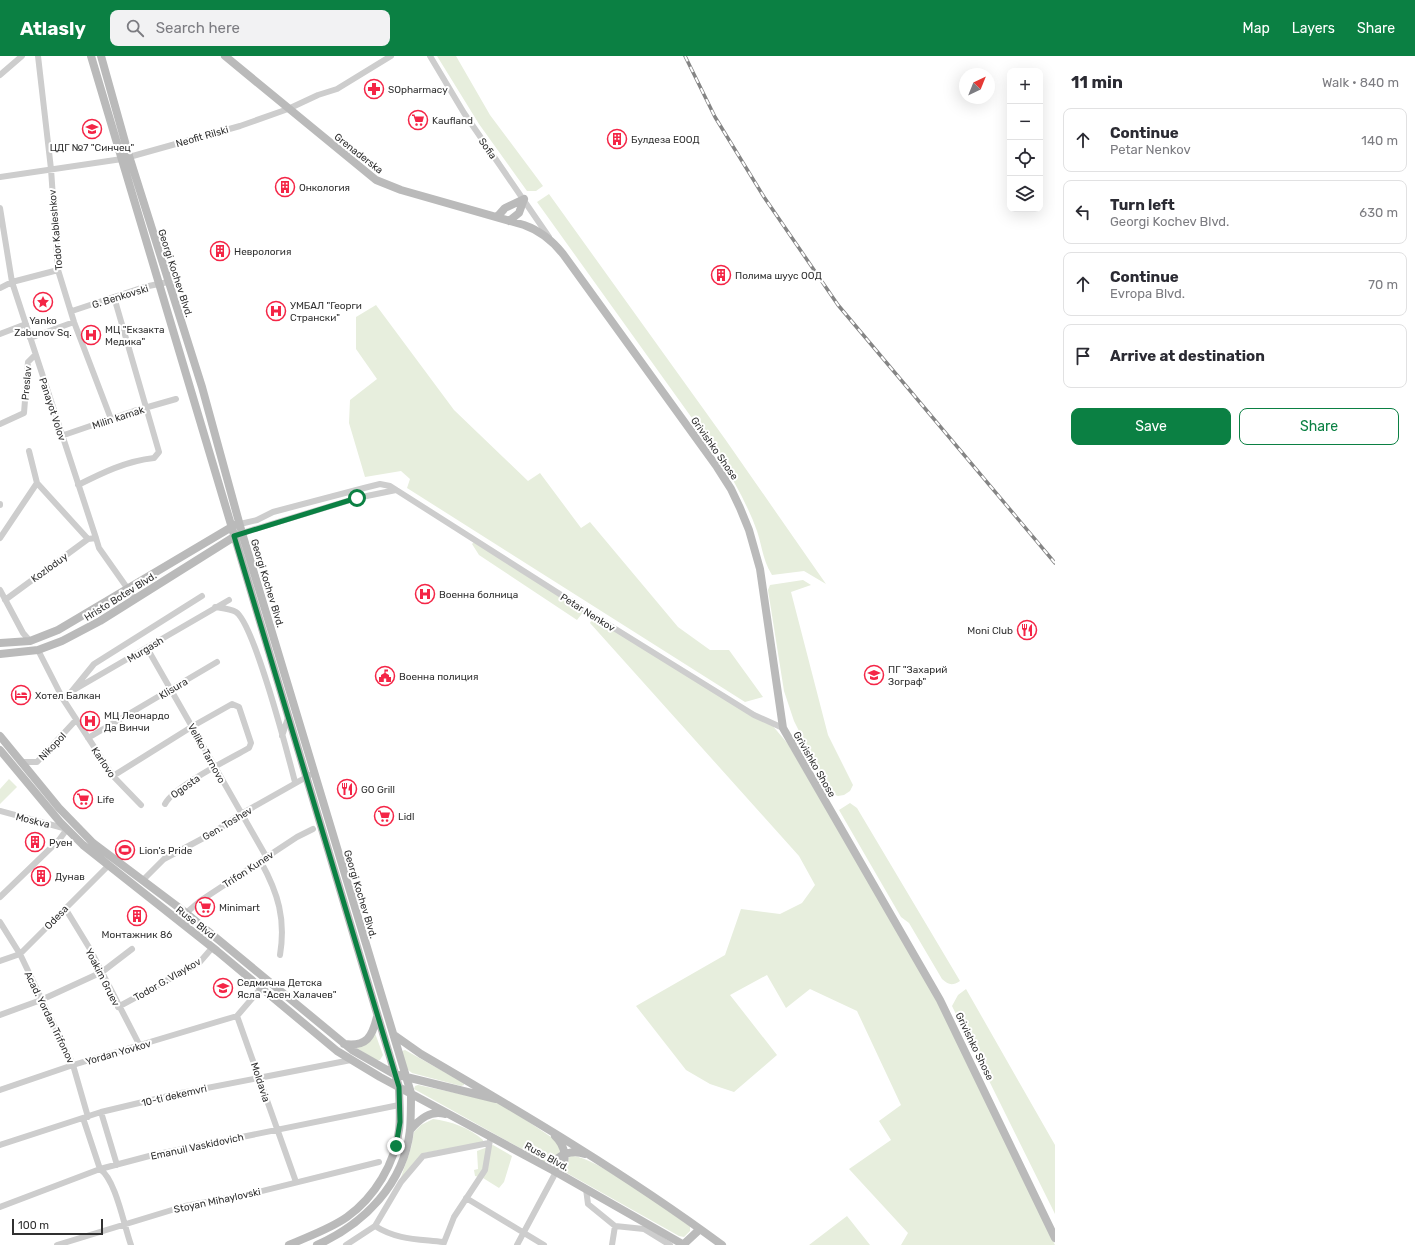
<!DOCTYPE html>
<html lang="en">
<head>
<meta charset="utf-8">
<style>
  :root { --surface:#fff; --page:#f2f2f3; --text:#2b2b33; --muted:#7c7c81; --line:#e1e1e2; --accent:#0b8043 }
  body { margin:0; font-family:Rubik,sans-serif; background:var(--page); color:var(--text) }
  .controls { position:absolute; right:12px; top:12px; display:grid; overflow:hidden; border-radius:8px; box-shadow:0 4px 16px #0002 }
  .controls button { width:36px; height:36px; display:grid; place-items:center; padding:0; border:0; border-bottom:1px solid var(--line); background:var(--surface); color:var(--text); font:20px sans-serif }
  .compass { position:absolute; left:959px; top:12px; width:36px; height:36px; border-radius:50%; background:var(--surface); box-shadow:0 4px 16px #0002; rotate:43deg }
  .scale { position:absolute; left:12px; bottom:10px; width:91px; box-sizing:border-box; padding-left:4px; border:2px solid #303030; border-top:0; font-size:11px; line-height:14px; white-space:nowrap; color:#303030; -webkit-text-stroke:3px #fff; paint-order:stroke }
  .stop { position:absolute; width:12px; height:12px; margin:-9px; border:3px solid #0b8043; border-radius:50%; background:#fff }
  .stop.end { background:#0b8043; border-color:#fff; box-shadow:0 1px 4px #0008 }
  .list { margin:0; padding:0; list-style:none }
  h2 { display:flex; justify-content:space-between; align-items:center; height:52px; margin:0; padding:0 16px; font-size:17px }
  h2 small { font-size:13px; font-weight:400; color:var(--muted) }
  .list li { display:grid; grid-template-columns:26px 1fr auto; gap:12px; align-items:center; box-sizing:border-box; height:64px; margin:0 8px 8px; padding:0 8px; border:1px solid var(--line); border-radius:8px }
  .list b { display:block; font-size:15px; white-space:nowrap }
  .list p { margin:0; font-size:13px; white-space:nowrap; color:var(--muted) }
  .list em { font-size:13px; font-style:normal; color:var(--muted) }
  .actions { display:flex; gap:8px; padding:12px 16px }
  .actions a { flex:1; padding:9px 0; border:1px solid var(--accent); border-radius:8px; text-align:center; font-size:14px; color:var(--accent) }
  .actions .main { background:var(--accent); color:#fff }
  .icon { flex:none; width:22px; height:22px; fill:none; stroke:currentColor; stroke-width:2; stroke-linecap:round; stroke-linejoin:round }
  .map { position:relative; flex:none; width:1055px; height:1189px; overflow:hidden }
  header { display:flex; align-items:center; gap:24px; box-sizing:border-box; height:56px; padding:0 20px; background:var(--accent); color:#fff }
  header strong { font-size:19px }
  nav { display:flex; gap:22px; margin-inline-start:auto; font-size:14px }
  .search { width:280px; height:36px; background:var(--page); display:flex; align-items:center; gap:10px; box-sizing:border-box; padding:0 14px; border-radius:8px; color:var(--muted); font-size:15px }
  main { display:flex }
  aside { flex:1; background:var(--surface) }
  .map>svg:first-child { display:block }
  .green { fill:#e7eedd }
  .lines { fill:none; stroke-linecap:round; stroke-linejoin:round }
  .street { stroke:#cdcdcd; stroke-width:6 }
  .secondary { stroke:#bababa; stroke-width:8 }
  .rail-casing { stroke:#858585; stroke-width:3.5 }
  .rail { stroke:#fff; stroke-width:2; stroke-dasharray:6; stroke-linecap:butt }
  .route { stroke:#0b8043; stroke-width:5 }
  .labels { text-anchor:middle; stroke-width:4; stroke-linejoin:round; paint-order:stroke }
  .poi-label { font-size:10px; fill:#303030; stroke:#fff; text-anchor:start }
  .street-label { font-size:10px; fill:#303030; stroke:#fff }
</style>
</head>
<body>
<header>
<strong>Atlasly</strong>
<div class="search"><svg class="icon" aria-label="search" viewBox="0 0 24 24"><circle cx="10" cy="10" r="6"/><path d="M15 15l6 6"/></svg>Search here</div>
<nav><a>Map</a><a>Layers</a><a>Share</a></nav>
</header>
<main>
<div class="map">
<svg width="1055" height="1189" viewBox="0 0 1055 1189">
  <rect width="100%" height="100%" fill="#fff"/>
  <path class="green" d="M437,0H456L490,59L543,130L536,135H527L479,68Z
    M549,138L725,383L826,528L804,515L772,519C763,505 762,490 757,475C747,447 732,422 717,397L537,146Z
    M376,249L454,354L528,425L540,417L581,472L590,466L678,571L710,594H729L763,641L745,646L407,432L410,423L401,415L365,421L349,367L350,344L377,323L356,293V261Z
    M476,484L584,555L577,564L479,499L472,488Z
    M803,524L811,529L791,536L828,679L853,729L850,735L844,739L838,740L828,736L805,697L803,683L794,665L784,635L768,534L770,529Z
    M595,558L772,669L788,688L937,944L1055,1189H901L908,1177L849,1113L891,1084L879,1065L901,1049L857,955L810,933L786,952L767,919L730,939L777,999L734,1036L710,1028L686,1014L636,950L725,899L741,853L780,858L802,847L815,829L799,800L590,567Z
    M9,723L17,731L0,748V733Z
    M850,747L857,752L960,925C952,930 949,929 942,923L909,867L901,861L839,754Z
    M966,933L1055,1089V1158L952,950L958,939Z
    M375,977L383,999L380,1004H375L357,992Z
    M405,994L464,1027V1029L461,1030L412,1017L407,1013L402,995Z
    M418,1029L489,1044L505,1050L554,1083L558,1087L560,1096L547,1107L414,1033L415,1030Z
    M433,1063C450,1065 470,1072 483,1084V1086L424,1097L400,1124L411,1092L414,1076L421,1069Z
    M493,1089L512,1100L504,1126L499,1132L483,1122L475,1120L474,1114L478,1113L477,1095Z
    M572,1100C593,1099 668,1155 690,1170V1175L684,1181L679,1180L565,1116L569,1101Z
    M847,1160L870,1189H809Z"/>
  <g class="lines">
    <path class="street" d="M38,0L51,113L58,214L74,266L111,363
      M430,0L464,57L549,181
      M0,19L22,0
      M0,121L122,103L240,70L288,53L318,39L337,33L391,0
      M0,152L12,226L96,482L99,492L135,543
      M0,232L12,226L58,214
      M72,255L144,231L168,226
      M0,278L26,268
      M30,282L74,266
      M0,368L24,357L28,306L35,299
      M61,380L134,355L176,343
      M29,395L37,427L88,483
      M78,429C102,417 126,405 154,402L159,396L114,241
      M0,448V449
      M240,468L257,464L273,456L364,432L380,428L390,430L588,556L754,659L783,672
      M242,477L357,442L396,434
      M0,482L37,427
      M0,534L23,577L30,585
      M5,544L88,483L96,482
      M215,551C221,552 231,553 236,556C254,568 288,699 295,726
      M147,592L267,802
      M38,594L63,643L113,720L141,749
      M72,635L94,608L202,540
      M63,643L72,635L229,544
      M282,680L288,662
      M88,682L217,606
      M22,706H37L76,664
      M113,720L193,670L232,648L239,651L251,687L249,692C231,702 173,731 165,748
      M0,755L67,773L59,784L0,841
      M261,806C278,837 286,863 280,899
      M143,824L164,803L211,778L241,758L310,719
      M65,852L90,893L140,990
      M186,857L200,845L297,781L313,773
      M0,866L20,898L73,1009L88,1061
      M0,905L20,898L108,810
      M261,932L237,960L296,1126
      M118,951L199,907L212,892
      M0,959L41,944L102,916L132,893
      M0,1034L73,1009L237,960
      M101,1056L117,1109
      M83,1062L100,1113C116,1124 124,1170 131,1189
      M0,1089L101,1056L181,1037L351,1004
      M586,1133L588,1148L615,1170L644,1173L670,1189
      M466,1142L544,1189
      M0,1151L100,1113L153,1099L399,1049
      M375,1170L401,1126L423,1100L489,1087
      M57,1189L185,1150L250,1138L379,1106
      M346,1189L375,1170C397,1184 418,1183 443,1186
      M443,1189L454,1161L485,1114L490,1084
      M517,1189L556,1116
      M612,1189L615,1170"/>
    <path class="secondary" d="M91,0L399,1031C399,1045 401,1060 399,1074C395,1107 375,1141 347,1161C330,1173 309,1180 289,1189
      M101,0L129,100L202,331L242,477L411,1037C411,1049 411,1062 410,1074C404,1128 364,1168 317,1189
      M225,0L376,124L401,134L524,169C541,175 552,184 563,198L717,411L731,433L740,452L749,474L760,513L783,672L940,944L1055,1182
      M497,161L505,152L524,143
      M509,165L519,157L524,143
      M0,587L30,585L58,574L235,469
      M0,598L38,594L62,585L100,565L237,479
      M0,680L59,752L93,787L186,857L352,994L394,1018L496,1043
      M0,694L60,766L83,789L217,895L337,995L380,1021L556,1116L684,1189
      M394,979L421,998C524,1058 626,1118 722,1189
      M344,988C367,991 372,981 377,961
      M410,1074C420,1063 430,1054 445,1058
      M555,1080C565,1089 570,1109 556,1116L553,1109C558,1097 574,1094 585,1098
      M684,1188L700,1173"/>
    <defs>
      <path id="rail" d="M685,0L715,61L764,141L838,249L1055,507"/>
    </defs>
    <use href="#rail" class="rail-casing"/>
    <use href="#rail" class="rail"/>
  </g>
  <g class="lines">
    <path class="route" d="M357,442L234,480L399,1031L400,1066L396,1090"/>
  </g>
  <defs>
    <symbol id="pharmacy-ring" viewBox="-11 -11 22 22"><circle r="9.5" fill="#fff" stroke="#f42546" stroke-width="1.5"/><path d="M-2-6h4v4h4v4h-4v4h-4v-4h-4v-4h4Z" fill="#f42546"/></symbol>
    <symbol id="supermarket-ring" viewBox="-11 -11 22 22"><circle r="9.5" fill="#fff" stroke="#f42546" stroke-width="1.5"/><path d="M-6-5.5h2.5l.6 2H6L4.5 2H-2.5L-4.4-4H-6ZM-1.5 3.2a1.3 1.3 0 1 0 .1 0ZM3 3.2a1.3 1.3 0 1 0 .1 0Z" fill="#f42546"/></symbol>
    <symbol id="school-ring" viewBox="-11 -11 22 22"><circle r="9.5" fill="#fff" stroke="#f42546" stroke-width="1.5"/><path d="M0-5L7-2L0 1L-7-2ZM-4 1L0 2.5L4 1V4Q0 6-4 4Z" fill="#f42546"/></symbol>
    <symbol id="building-ring" viewBox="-11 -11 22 22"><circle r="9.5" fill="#fff" stroke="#f42546" stroke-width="1.5"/><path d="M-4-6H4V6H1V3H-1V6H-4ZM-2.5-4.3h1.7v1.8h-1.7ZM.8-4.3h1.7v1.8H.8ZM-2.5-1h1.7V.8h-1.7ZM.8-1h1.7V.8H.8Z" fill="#f42546"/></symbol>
    <symbol id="sight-ring" viewBox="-11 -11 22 22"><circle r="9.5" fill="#fff" stroke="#f42546" stroke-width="1.5"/><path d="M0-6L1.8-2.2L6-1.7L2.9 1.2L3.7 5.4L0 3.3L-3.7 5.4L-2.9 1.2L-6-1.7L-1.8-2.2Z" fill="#f42546"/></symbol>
    <symbol id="hospital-ring" viewBox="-11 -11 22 22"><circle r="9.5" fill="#fff" stroke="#f42546" stroke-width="1.5"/><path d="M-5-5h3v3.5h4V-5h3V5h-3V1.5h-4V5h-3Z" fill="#f42546"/></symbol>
    <symbol id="restaurant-ring" viewBox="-11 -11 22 22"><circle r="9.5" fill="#fff" stroke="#f42546" stroke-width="1.5"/><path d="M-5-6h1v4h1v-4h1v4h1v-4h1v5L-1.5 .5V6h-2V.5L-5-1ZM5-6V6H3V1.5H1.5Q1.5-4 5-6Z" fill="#f42546"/></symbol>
    <symbol id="civic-ring" viewBox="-11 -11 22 22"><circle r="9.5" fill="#fff" stroke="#f42546" stroke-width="1.5"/><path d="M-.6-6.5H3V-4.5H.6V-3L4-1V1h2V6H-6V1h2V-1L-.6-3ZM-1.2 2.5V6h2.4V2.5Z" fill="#f42546"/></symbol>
    <symbol id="hotel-ring" viewBox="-11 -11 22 22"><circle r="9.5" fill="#fff" stroke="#f42546" stroke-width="1.5"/><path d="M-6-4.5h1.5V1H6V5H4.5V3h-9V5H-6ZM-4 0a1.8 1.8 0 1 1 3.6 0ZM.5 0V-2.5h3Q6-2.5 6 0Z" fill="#f42546"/></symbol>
    <symbol id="stadium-ring" viewBox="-11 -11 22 22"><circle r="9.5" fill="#fff" stroke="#f42546" stroke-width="1.5"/><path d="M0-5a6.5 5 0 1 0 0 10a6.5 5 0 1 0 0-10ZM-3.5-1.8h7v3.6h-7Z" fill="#f42546"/></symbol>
  </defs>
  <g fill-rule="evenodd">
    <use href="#pharmacy-ring" x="363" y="22" width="22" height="22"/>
    <use href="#supermarket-ring" x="407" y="53" width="22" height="22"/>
    <use href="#school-ring" x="81" y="62" width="22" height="22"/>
    <use href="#building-ring" x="606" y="72" width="22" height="22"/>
    <use href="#building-ring" x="274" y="120" width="22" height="22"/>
    <use href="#building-ring" x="209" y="184" width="22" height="22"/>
    <use href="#building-ring" x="710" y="208" width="22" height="22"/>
    <use href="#sight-ring" x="32" y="235" width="22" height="22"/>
    <use href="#hospital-ring" x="265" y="244" width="22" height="22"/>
    <use href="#hospital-ring" x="80" y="268" width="22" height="22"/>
    <use href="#hospital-ring" x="414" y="527" width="22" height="22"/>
    <use href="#restaurant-ring" x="1016" y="563" width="22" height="22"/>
    <use href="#school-ring" x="863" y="608" width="22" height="22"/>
    <use href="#civic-ring" x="374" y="609" width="22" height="22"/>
    <use href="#hotel-ring" x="10" y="628" width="22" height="22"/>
    <use href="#hospital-ring" x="79" y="654" width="22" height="22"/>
    <use href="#restaurant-ring" x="336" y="722" width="22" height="22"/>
    <use href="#supermarket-ring" x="72" y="732" width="22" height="22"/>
    <use href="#supermarket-ring" x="373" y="749" width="22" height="22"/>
    <use href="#building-ring" x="24" y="775" width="22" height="22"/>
    <use href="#stadium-ring" x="114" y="783" width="22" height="22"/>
    <use href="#building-ring" x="30" y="809" width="22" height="22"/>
    <use href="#supermarket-ring" x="194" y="840" width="22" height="22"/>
    <use href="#building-ring" x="126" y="849" width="22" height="22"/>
    <use href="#school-ring" x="212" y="921" width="22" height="22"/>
  </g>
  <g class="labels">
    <g class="poi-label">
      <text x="388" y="37">SOpharmacy</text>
      <text x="432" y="68">Kaufland</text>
      <text x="631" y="87">Булдеза ЕООД</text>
      <text x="92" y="95" text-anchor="middle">ЦДГ №7 "Синчец"</text>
      <text x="299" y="135">Онкология</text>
      <text x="234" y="199">Неврология</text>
      <text x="735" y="223">Полима шуус ООД</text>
      <text x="290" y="253">УМБАЛ "Георги<tspan x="290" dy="12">Странски"</tspan></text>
      <text x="43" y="268" text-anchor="middle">Yanko<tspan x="43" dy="12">Zabunov Sq.</tspan></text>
      <text x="105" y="277">МЦ "Екзакта<tspan x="105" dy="12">Медика"</tspan></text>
      <text x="439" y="542">Военна болница</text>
      <text x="1013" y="578" text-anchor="end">Moni Club</text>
      <text x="888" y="617">ПГ "Захарий<tspan x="888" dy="12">Зограф"</tspan></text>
      <text x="399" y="624">Военна полиция</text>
      <text x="35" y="643">Хотел Балкан</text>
      <text x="104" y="663">МЦ Леонардо<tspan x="104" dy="12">Да Винчи</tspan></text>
      <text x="361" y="737">GO Grill</text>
      <text x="97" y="747">Life</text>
      <text x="398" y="764">Lidl</text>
      <text x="49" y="790">Руен</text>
      <text x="139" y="798">Lion's Pride</text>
      <text x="55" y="824">Дунав</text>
      <text x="219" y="855">Minimart</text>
      <text x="137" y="882" text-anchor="middle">Монтажник 86</text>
      <text x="237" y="930">Седмична Детска<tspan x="237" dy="12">Ясла "Асен Халачев"</tspan></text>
    </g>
    <g class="street-label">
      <text transform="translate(202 80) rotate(-16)" y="4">Neofit Rilski</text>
      <text transform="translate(488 92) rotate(55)" y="4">Sofia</text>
      <text transform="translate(359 97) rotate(38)" y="4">Grenaderska</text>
      <text transform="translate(55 174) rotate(-95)" y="4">Todor Kableshkov</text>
      <text transform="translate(176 217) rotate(72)" y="4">Georgi Kochev Blvd.</text>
      <text transform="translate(120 240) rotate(-17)" y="4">G. Benkovski</text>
      <text transform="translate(26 327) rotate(-85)" y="4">Preslav</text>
      <text transform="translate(53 353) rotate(72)" y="4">Panayot Volov</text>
      <text transform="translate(118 361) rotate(-18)" y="4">Milin kamak</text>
      <text transform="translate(715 392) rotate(55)" y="4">Grivishko Shose</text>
      <text transform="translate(49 511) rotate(-36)" y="4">Kozloduy</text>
      <text transform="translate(268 527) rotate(73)" y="4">Georgi Kochev Blvd.</text>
      <text transform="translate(120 540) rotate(-32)" y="4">Hristo Botev Blvd.</text>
      <text transform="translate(588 556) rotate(32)" y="4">Petar Nenkov</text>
      <text transform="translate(145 593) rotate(-31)" y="4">Murgash</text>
      <text transform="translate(173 632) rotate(-31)" y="4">Klisura</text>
      <text transform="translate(52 690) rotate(-46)" y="4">Nikopol</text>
      <text transform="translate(207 697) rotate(61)" y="4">Veliko Tarnovo</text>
      <text transform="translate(104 706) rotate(56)" y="4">Karlovo</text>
      <text transform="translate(815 708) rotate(60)" y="4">Grivishko Shose</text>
      <text transform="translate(185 730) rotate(-35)" y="4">Ogosta</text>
      <text transform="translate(33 764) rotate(14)" y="4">Moskva</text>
      <text transform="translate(227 767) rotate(-31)" y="4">Gen. Toshev</text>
      <text transform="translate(248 813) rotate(-33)" y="4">Trifon Kunev</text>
      <text transform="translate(361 838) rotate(73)" y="4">Georgi Kochev Blvd.</text>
      <text transform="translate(56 861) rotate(-46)" y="4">Odesa</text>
      <text transform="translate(196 866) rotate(38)" y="4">Ruse Blvd</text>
      <text transform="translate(103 921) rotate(63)" y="4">Yoakim Gruev</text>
      <text transform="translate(167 923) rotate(-30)" y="4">Todor G. Vlaykov</text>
      <text transform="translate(50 961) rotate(64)" y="4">Acad. Yordan Trifonov</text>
      <text transform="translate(975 990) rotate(64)" y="4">Grivishko Shose</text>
      <text transform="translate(118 996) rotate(-16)" y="4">Yordan Yovkov</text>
      <text transform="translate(261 1026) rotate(72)" y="4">Moldavia</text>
      <text transform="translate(174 1039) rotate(-13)" y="4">10-ti dekemvri</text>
      <text transform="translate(197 1090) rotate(-12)" y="4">Emanuil Vaskidovich</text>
      <text transform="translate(547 1100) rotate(29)" y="4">Ruse Blvd.</text>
      <text transform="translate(217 1144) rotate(-12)" y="4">Stoyan Mihaylovski</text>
    </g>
  </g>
</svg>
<div class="controls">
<button>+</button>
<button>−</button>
<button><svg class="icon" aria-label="locate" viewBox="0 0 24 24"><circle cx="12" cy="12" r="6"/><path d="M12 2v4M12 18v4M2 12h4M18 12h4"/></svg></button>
<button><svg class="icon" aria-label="layers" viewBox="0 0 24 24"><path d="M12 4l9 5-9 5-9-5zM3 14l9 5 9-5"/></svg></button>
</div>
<svg class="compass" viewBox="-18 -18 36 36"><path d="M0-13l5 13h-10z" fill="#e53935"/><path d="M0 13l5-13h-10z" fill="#7c7c81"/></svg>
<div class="scale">100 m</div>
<div class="stop" style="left:357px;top:442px"></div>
<div class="stop end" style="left:396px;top:1090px"></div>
</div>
<aside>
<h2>11 min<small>Walk · 840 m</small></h2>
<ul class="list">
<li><svg class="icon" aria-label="ahead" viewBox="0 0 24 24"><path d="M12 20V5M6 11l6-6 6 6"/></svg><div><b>Continue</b><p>Petar Nenkov</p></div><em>140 m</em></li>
<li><svg class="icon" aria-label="left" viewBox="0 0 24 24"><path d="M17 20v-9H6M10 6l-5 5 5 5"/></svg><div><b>Turn left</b><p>Georgi Kochev Blvd.</p></div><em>630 m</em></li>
<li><svg class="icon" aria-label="ahead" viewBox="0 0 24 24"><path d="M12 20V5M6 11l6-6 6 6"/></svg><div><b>Continue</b><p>Evropa Blvd.</p></div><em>70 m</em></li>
<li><svg class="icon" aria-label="arrive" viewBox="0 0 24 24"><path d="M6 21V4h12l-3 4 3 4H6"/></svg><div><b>Arrive at destination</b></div></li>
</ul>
<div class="actions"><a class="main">Save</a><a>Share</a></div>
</aside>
</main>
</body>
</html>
